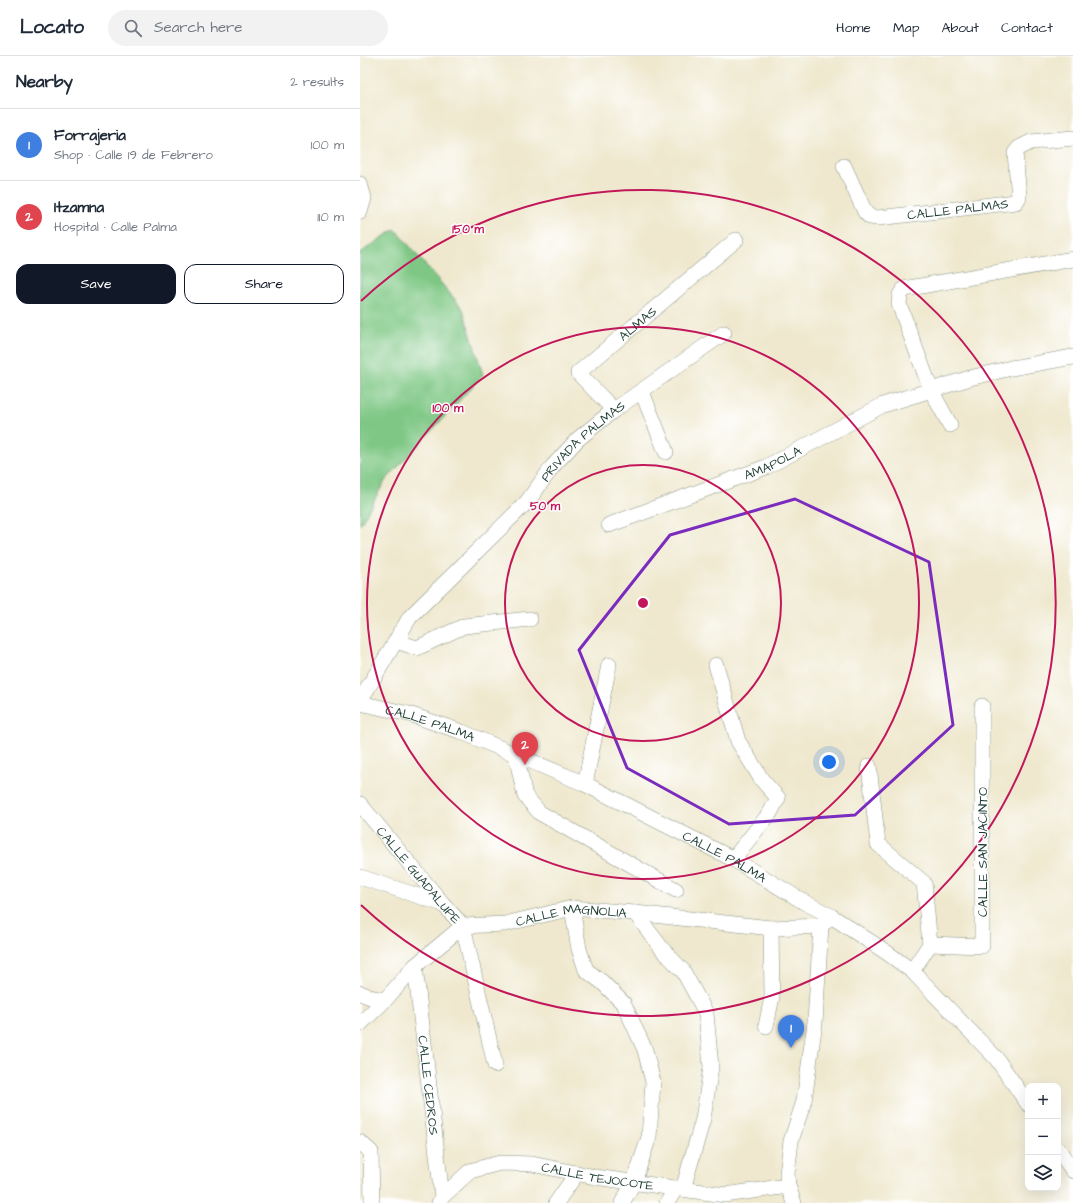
<!DOCTYPE html>
<html lang="en">
<head>
<meta charset="utf-8">
<style>
  :root { --surface:#fff; --page:#f2f2f3; --text:#1f2937; --muted:#747a83; --line:#e0e1e3; --accent:#111827 }
  body { margin:0; font-family:"Architects Daughter",sans-serif; background:var(--page); color:var(--text) }
  .controls { position:absolute; right:12px; bottom:12px; display:grid; overflow:hidden; border-radius:8px; box-shadow:0 4px 16px #0002 }
  .controls button { width:36px; height:36px; display:grid; place-items:center; padding:0; border:0; border-bottom:1px solid var(--line); background:var(--surface); color:var(--text); font:20px sans-serif }
  .you { position:absolute; left:469px; top:706px; width:14px; height:14px; margin:-10px; border:3px solid #fff; border-radius:50%; background:#1a73e8; box-shadow:0 0 0 6px #1a73e833 }
  .badge { display:grid; place-items:center; width:26px; height:26px; border-radius:50%; background:var(--accent); color:#fff; font-size:13px; font-weight:700 }
  .pin { position:absolute; translate:-50% -33px; filter:drop-shadow(0 1px 2px #0008) }
  .pin::after { content:''; position:absolute; top:21px; width:14px; height:12px; background:inherit; clip-path:polygon(0 0,100% 0,50% 100%) }
  .list { margin:0; padding:0; list-style:none }
  h2 { display:flex; justify-content:space-between; align-items:center; height:52px; margin:0; padding:0 16px; font-size:17px }
  h2 small { font-size:13px; font-weight:400; color:var(--muted) }
  .list li { display:grid; grid-template-columns:26px 1fr auto; gap:12px; align-items:center; box-sizing:border-box; height:72px; padding:0 16px; border-top:1px solid var(--line) }
  .list b { display:block; font-size:15px; white-space:nowrap }
  .list p { margin:0; font-size:13px; white-space:nowrap; color:var(--muted) }
  .list em { font-size:13px; font-style:normal; color:var(--muted) }
  .actions { display:flex; gap:8px; padding:12px 16px }
  .actions a { flex:1; padding:9px 0; border:1px solid var(--accent); border-radius:12px; text-align:center; font-size:14px; color:var(--accent) }
  .actions .main { background:var(--accent); color:#fff }
  .icon { flex:none; width:22px; height:22px; fill:none; stroke:currentColor; stroke-width:2; stroke-linecap:round; stroke-linejoin:round }
  .map { position:relative; flex:none; width:713px; height:1147px; overflow:hidden }
  header { display:flex; align-items:center; gap:24px; box-sizing:border-box; height:56px; padding:0 20px; background:var(--surface); border-bottom:1px solid var(--line) }
  header strong { font-size:19px }
  nav { display:flex; gap:22px; margin-inline-start:auto; font-size:14px }
  .search { width:280px; height:36px; background:var(--page); display:flex; align-items:center; gap:10px; box-sizing:border-box; padding:0 14px; border-radius:22px; color:var(--muted); font-size:15px }
  main { display:flex }
  aside { flex:1; background:var(--surface) }
  .map>svg:first-child { display:block }
  .green { fill:#7ec784; stroke:#4e825c }
  .lines { fill:none; stroke-linecap:round; stroke-linejoin:round }
  .street-casing { stroke:#879281; stroke-width:16 }
  .street { stroke:#fff; stroke-width:15 }
  .marked { fill:none; stroke:#7b2cbf; stroke-width:3; stroke-linejoin:round }
  .ring { fill:none; stroke:#c2185b; stroke-width:2 }
  .labels { text-anchor:middle; stroke-width:3; stroke-linejoin:round; paint-order:stroke }
  .street-label { font-size:13px; fill:#1f3d34; stroke:#fff }
  .centre { fill:#c2185b; stroke:#fff; stroke-width:2 }
  .ring-label { font-size:12px; text-anchor:middle; font-weight:bold; fill:#c2185b; stroke:#fff; stroke-width:3; stroke-linejoin:round; paint-order:stroke }
</style>
</head>
<body>
<header>
<strong>Locato</strong>
<div class="search"><svg class="icon" aria-label="search" viewBox="0 0 24 24"><circle cx="10" cy="10" r="6"/><path d="M15 15l6 6"/></svg>Search here</div>
<nav><a>Home</a><a>Map</a><a>About</a><a>Contact</a></nav>
</header>
<main>
<aside>
<h2>Nearby<small>2 results</small></h2>
<ul class="list">
<li><span class="badge" style="background:#3f7fe0">1</span><div><b>Forrajeria</b><p>Shop · Calle 19 de Febrero</p></div><em>100 m</em></li>
<li><span class="badge" style="background:#e0444e">2</span><div><b>Itzamna</b><p>Hospital · Calle Palma</p></div><em>110 m</em></li>
</ul>
<div class="actions"><a class="main">Save</a><a>Share</a></div>
</aside>
<div class="map">
<svg width="713" height="1147" viewBox="0 0 713 1147">
  <rect width="100%" height="100%" fill="#fff"/>
  <filter id="ink" filterUnits="userSpaceOnUse"><feTurbulence type="fractalNoise" baseFrequency=".025" numOctaves="2"/><feDisplacementMap in="SourceGraphic" scale="8" xChannelSelector="R" yChannelSelector="G"/><feConvolveMatrix kernelMatrix="1 2 1 2 8 2 1 2 1" color-interpolation-filters="sRGB"/></filter>
  <filter id="wash" filterUnits="userSpaceOnUse"><feTurbulence type="fractalNoise" baseFrequency=".012" numOctaves="4" result="noise"/><feDisplacementMap in="SourceGraphic" scale="16" xChannelSelector="R" yChannelSelector="G"/><feGaussianBlur stdDeviation="0.9" result="paint"/><feColorMatrix in="noise" values="0 0 0 0 0 0 0 0 0 0 0 0 0 0 0 0 0 1.4 0 .05"/><feComposite in="paint" operator="in"/></filter>
  <g filter="url(#wash)">
    <rect width="100%" height="100%" fill="#efe8ce"/>
    <path class="green" d="M35,173L103,253L123,319L25,425L0,469V197Z"/>
  </g>
  <g filter="url(#ink)">
    <g class="lines">
      <defs>
        <g id="street">
          <path id="s1" d="M484,110L505,156L510,161L518,162L656,146L659,141L655,97L659,92L671,86L713,82"/>
          <path d="M0,128L4,142L0,156"/>
          <path d="M282,336L306,396"/>
          <path id="s2" d="M254,354L218,317L376,184"/>
          <path d="M590,369L571,334L539,248L540,239L544,233L713,203"/>
          <path id="s3" d="M249,469L406,411L523,349L610,322L651,312L713,301"/>
          <path d="M40,576L42,587L57,592L104,570L170,563"/>
          <path d="M356,609L378,685L402,724L418,742L410,757L373,803"/>
          <path id="s4" d="M0,645L50,561L167,446L193,410L218,383L254,354L364,277"/>
          <path id="s5" d="M0,647L49,658L102,676L225,728L373,803L444,846L471,860L526,896L552,915L636,1002L668,1048"/>
          <path d="M156,699L165,740L180,757L316,834"/>
          <path d="M509,710L518,788L564,827L570,888L552,915"/>
          <path d="M225,728L249,609"/>
          <path id="s6" d="M0,748L83,848L103,870L135,1009"/>
          <path d="M0,821L83,848"/>
          <path d="M212,852L219,893L226,914L242,926L264,948L285,994L293,1026L289,1081L274,1126L262,1147"/>
          <path d="M275,857L303,894L323,915L346,957L351,1011L343,1063L323,1133"/>
          <path d="M570,888L622,890V650"/>
          <path id="s7" d="M55,910L82,1141L79,1147"/>
          <path d="M0,937L13,942L25,944"/>
          <path id="s8" d="M0,968L25,944L55,910L103,870L145,868L212,852L275,857L411,872L461,870"/>
          <path d="M406,970L412,941L411,872"/>
          <path d="M0,1086L11,1096L12,1147"/>
          <path d="M698,1093L713,1115"/>
          <path id="s9" d="M82,1141L110,1115L140,1107L172,1108L235,1121L365,1139L428,1130"/>
          <path d="M196,1147L217,1117"/>
          <path d="M307,1147L316,1132"/>
          <path d="M434,1147L428,1130L427,1118L431,1085L444,1045L455,966L461,870L468,863"/>
        </g>
      </defs>
      <use href="#street" class="street-casing"/>
      <use href="#street" class="street"/>
    </g>
  </g>
  <path class="marked" d="M435,443L569,506L593,669L495,759L369,768L267,712L219,594L310,479Z"/>
  <g class="ring">
    <circle cx="283" cy="547" r="138"/>
    <circle cx="283" cy="547" r="276"/>
    <path d="M1 245A413 413 0 1 1 1 849"/>
  </g>
  <g class="labels">
    <g class="street-label">
      <text dy="5" stroke="none"><textPath href="#s1" startOffset="146">CALLE PALMAS</textPath></text>
      <text dy="5" stroke="none"><textPath href="#s2" startOffset="129">ALMAS</textPath></text>
      <text dy="5" stroke="none"><textPath href="#s4" startOffset="345">PRIVADA PALMAS</textPath></text>
      <text dy="5" stroke="none"><textPath href="#s3" startOffset="175">AMAPOLA</textPath></text>
      <text dy="5" stroke="none"><textPath href="#s5" startOffset="73">CALLE PALMA</textPath></text>
      <text transform="translate(622 796) rotate(-90)" y="5">CALLE SAN JACINTO</text>
      <text dy="5" stroke="none"><textPath href="#s5" startOffset="397">CALLE PALMA</textPath></text>
      <text dy="5" stroke="none"><textPath href="#s6" startOffset="92">CALLE GUADALUPE</textPath></text>
      <text dy="5" stroke="none"><textPath href="#s8" startOffset="252">CALLE MAGNOLIA</textPath></text>
      <text dy="5" stroke="none"><textPath href="#s7" startOffset="120">CALLE CEDROS</textPath></text>
      <text dy="5" stroke="none"><textPath href="#s9" startOffset="168">CALLE TEJOCOTE</textPath></text>
    </g>
  </g>
  <circle cx="283" cy="547" r="6" class="centre"/>
  <g class="ring-label">
    <text x="108" y="177">150 m</text>
    <text x="88" y="356">100 m</text>
    <text x="185" y="454">50 m</text>
  </g>
</svg>
<div class="controls">
<button>+</button>
<button>−</button>
<button><svg class="icon" aria-label="layers" viewBox="0 0 24 24"><path d="M12 4l9 5-9 5-9-5zM3 14l9 5 9-5"/></svg></button>
</div>
<div class="you"></div>
<div class="pin badge" style="left:431px;top:992px;background:#3f7fe0">1</div>
<div class="pin badge" style="left:165px;top:709px;background:#e0444e">2</div>
</div>
</main>
</body>
</html>
